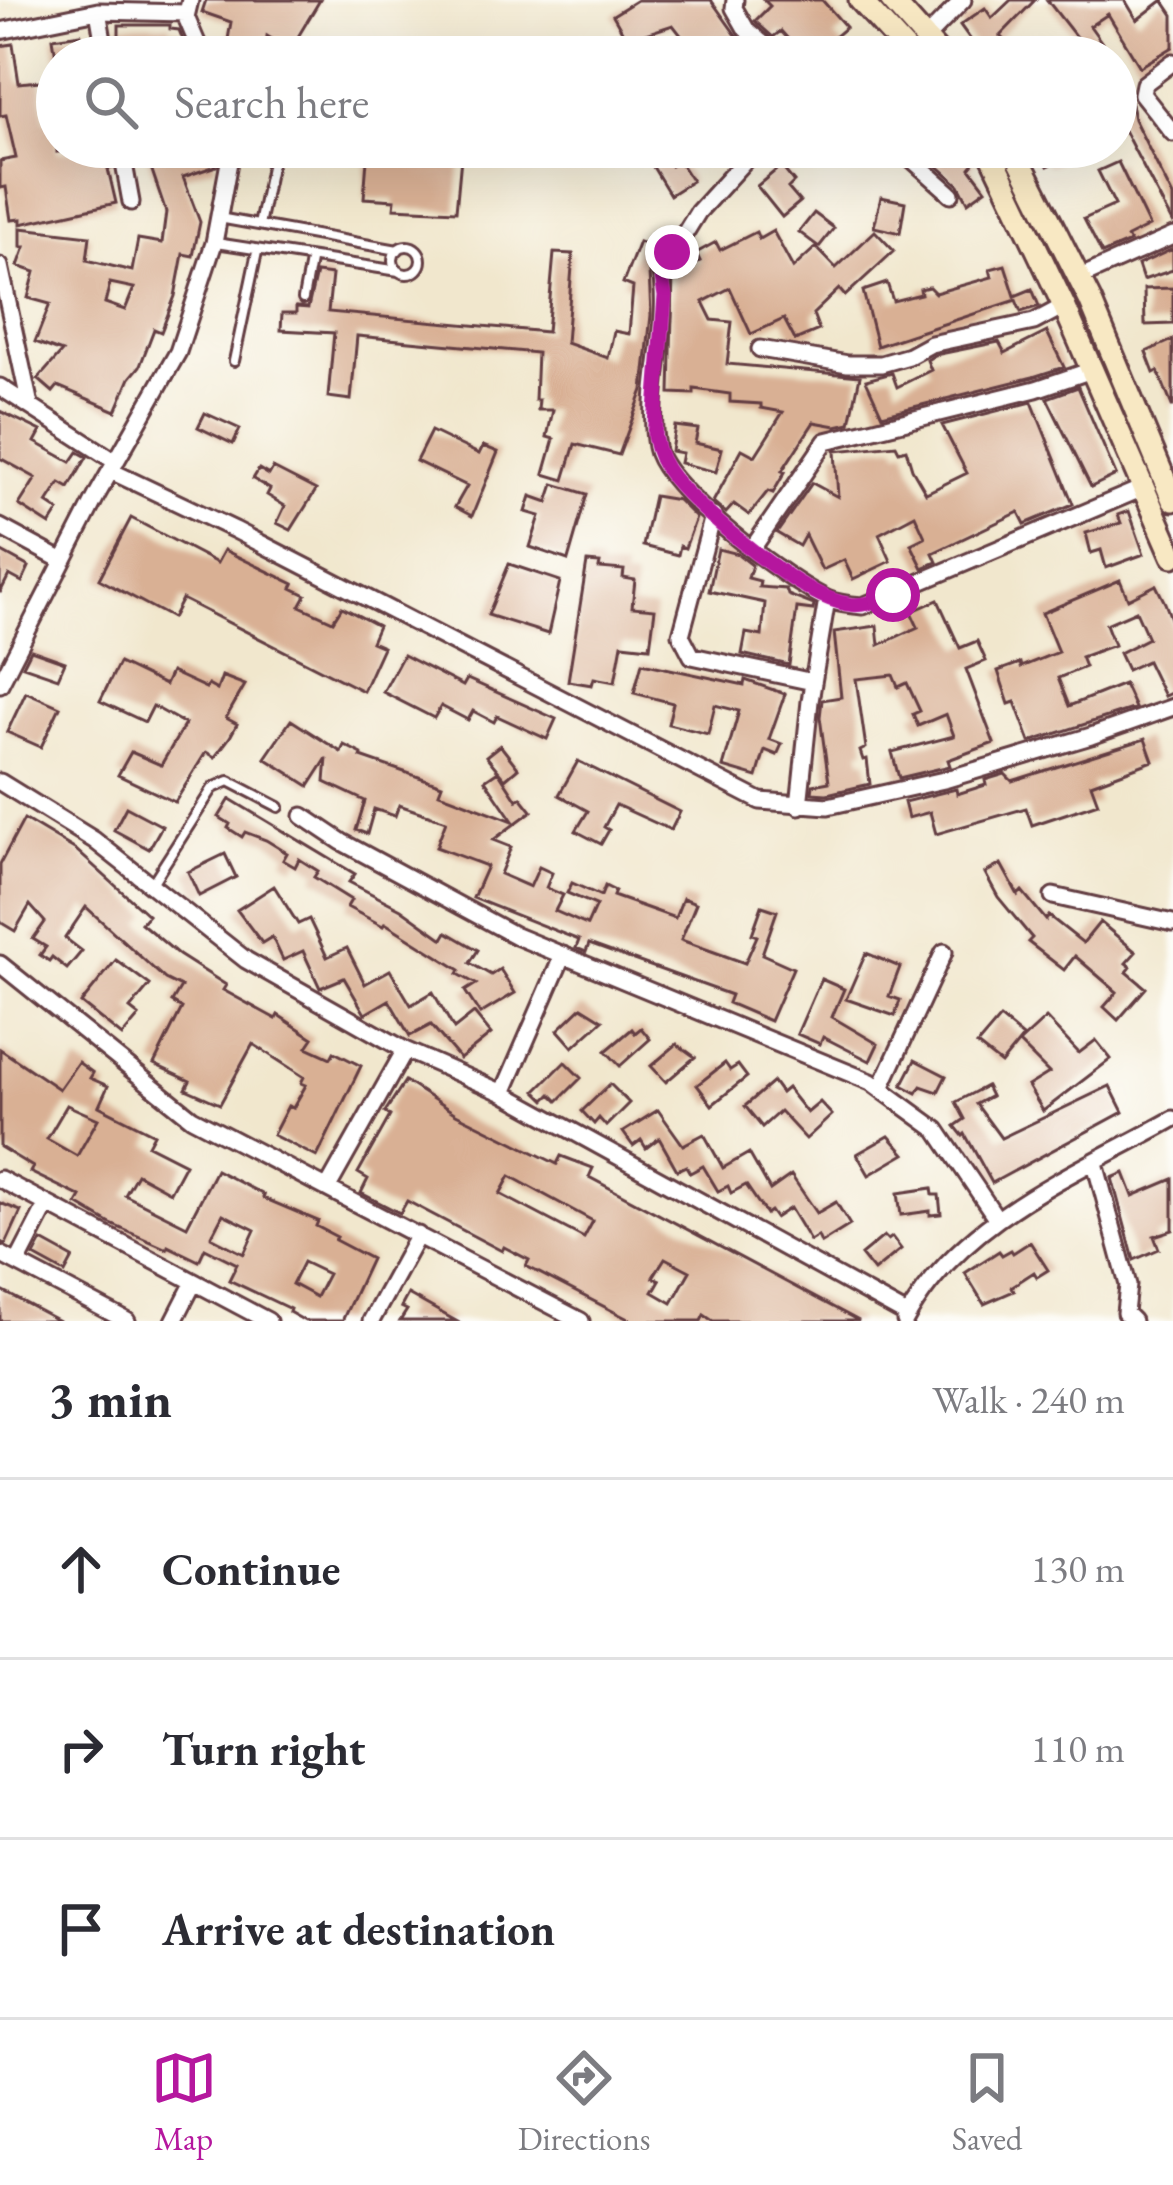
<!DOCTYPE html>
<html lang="en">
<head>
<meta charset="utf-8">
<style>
  :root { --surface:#fff; --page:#f7f7f7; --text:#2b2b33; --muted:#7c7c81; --line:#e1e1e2; --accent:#b5179e }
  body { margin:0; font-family:"EB Garamond",serif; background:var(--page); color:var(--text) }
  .stop { position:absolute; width:36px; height:36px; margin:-27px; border:9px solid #b5179e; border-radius:50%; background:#fff }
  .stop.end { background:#b5179e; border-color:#fff; box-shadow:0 3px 12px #0008 }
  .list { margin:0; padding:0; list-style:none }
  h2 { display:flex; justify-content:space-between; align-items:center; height:156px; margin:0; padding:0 48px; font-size:51px }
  h2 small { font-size:39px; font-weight:400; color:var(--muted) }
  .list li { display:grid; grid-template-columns:78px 1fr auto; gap:36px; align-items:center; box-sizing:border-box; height:180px; padding:0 48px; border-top:3px solid var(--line) }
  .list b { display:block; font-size:45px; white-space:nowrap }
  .list em { font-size:39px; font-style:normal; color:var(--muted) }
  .icon { flex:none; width:66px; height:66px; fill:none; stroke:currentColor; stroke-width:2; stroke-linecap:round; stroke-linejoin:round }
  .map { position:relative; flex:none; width:1173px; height:1321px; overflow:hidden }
  .search { position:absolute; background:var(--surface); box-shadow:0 12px 48px #0002; left:36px; right:36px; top:36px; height:132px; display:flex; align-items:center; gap:30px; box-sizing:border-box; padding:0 42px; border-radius:66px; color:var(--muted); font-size:45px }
  .sheet { height:696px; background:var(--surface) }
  nav { display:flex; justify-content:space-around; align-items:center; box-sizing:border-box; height:168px; border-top:3px solid var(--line); background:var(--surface); font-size:33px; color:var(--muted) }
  nav a { display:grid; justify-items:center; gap:6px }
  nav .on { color:var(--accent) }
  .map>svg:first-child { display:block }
  .building { fill:#d9b094; fill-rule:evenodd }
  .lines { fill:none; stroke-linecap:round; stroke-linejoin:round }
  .lane-casing { stroke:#633d43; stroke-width:14 }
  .street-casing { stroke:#633d43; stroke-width:21 }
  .secondary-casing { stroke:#633d43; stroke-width:27 }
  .lane { stroke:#fff; stroke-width:8 }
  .street { stroke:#fff; stroke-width:15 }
  .secondary { stroke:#f8e8c3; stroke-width:21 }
  .route { stroke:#b5179e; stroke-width:15 }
</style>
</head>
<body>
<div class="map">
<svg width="1173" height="1321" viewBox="0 0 1173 1321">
  <rect width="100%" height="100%" fill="#fdfcf7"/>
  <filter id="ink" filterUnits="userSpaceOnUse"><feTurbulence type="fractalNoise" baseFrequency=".00833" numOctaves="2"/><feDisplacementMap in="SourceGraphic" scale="24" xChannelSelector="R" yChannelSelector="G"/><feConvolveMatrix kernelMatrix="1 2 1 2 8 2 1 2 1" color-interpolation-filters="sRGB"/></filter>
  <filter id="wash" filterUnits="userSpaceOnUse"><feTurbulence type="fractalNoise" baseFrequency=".004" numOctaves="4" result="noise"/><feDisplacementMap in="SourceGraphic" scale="48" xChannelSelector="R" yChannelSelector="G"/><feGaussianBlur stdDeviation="2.7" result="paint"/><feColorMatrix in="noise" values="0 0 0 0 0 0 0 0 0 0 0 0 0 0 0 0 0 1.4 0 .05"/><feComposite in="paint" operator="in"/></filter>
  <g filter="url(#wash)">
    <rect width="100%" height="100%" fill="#f1e7cd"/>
    <g id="blocks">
      <path class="building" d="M206,0H320L290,50L267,36L264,57H225L231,22L202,12Z
        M637,0H711L738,38L760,57H698L673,25L639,36L652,57H630L620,39L625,36L613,15Z
        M764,0H822L846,27L834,37L855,57H804L781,31L773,37L755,21L770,6Z
        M1011,0H1035L1000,36L1020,57H983L960,25L985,8L992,18Z
        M1047,0H1125L1137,20L1163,0L1173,15V47L1140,67L1108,14L1090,26L1112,57H1081L1074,47L1080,42Z
        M119,25H170V29L179,30L188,53L119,51Z
        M81,34L85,57H56L53,38Z
        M13,44L19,83L41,81L44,120L57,118V152L109,147L113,168L108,169L116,203L21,224V219L11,220L6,187L0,188V161L16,158L6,115L0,116V46Z
        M1129,94L1134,119L1173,197V224L1116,115V100Z
        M161,147L164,157L192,147H209L216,166L183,177L200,222L193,256L183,254L175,296L161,332L154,329L140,366L130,378L116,411L58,386L53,392L38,379L62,352L35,342L50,304L28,298L35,272L18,266L25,247H21V228L90,236L87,260L132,271L138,239L162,243L166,212L145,150ZM110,283L134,288L125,310L105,303Z
        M368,147H462L456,211L394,208L395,200L364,198Z
        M641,147H660L671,166L679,161L692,181L670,195Z
        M916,147H954L974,163L970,168L986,189L968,202L959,185Z
        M1039,147H1088L1048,166Z
        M1118,162L1149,226L1127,237L1130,242L1102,254L1084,219L1115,205L1098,171Z
        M781,166L794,182L788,188L800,202L782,217L757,186Z
        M881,197L905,202L900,233L874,227Z
        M814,213L834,228L819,247L799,232Z
        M773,231L793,268L816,247L836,268L875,231L894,251L845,296L839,289L813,314L819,330L795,340L784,319L751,334L730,288L703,302L712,320L732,322L727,364L860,376L850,423L836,426L814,422L782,471L785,472L773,493L768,491L749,515L734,504L726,513L713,502L742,449L755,456L783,412L761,408V404L730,402V394L694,389V394L670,393L673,275L700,261L696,253L716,242L720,250L756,232L759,239Z
        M639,242L661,250L649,272L651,315L643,390L619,455L575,444L564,480L544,474L554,439L547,437L553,410H538L539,400H535L537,353L357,336L351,400L328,397L334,333L281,330L282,313H296V307L308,308L316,273L332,275L328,312L547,332L554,253L573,254L566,343L608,358L614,331L629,334L633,287L623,283Z
        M1173,249V270L1143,280L1138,265Z
        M1005,265L1015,296L1032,289L1039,306L1021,312L1016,300L877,346L863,291L887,283L893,301L921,294L920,289L929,287L935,293L992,277L990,269Z
        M1173,288V324L1145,325L1144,289Z
        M1047,332L1064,367L1033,377L882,415L866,380L892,373L897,387L931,370L927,360L935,355L999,342L1005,353Z
        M1173,340V406H1172L1158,371L1154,373L1146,352Z
        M1078,387L1116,475L1091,487L1047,398Z
        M1032,402L1073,504L1025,524L1019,512L933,553L937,562L923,568L911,544L925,537L915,515L879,534L891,561L853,579L844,560L822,570L805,535L799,546L777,533L812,483L838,497L835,451L896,445L899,451L906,449L912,469L926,493L967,473L942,425Z
        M0,411L41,431L35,442L71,462L78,452L87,457L69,488L60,483L47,503L59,511L50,525L19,505L36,478L0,458Z
        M205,413L240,429L233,444L198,427Z
        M675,426L698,429L695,443L722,449L716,472L680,463L682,453L671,451Z
        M431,431L479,454L483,446L498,452L472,516L455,507L467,486L416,461Z
        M273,468L316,490L291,530L277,523L285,506L267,495L270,489L253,479L259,469L269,475Z
        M554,484L587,494L568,560L530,547L540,516L526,512L531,496L548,502Z
        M654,496L678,500L696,518L685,548L680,546L678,555L643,546Z
        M1129,511L1144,554L1106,568L1101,550L1091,553L1086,533L1121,523L1118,515Z
        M131,518L217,563L224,550L294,584L292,588L306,595L300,606L333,621L342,607L378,626L371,642L383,647L363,691L182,599L172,618L99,579Z
        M718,549L738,554L752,565L748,578L760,581L759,587L786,589L788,595L814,605L813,610L797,608L789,665L742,654L746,633L762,636L765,603L709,591Z
        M0,551L29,567L22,582L9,575L0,593Z
        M587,562L600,563L599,568L624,570L623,578L635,580L632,607L655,609L650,647L622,644L615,682L594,678L592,685L568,681Z
        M509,564L560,581L548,634L488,615Z
        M1120,580L1128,599L1156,585L1165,603L1173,624V692L1164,696L1147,661L1127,670L1119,653L1148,638L1136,611L1106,624L1114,645L1081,657L1085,667L1058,678L1069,706L1124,684L1135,708L1030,742L1015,702L1009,704L998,671L1020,663L1021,667L1058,652L1042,613Z
        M938,600L960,648L977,641L986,661L966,669L994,743L948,760L950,766L899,778L892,752L954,736L946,714L918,726L913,714L920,711L907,683L898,687L893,675L856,679L866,748L860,751L863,760L867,759L870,784L827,794L812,793L813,785L829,782L820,717L822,700L841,697L834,632L877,626L879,645L918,627L911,612Z
        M31,650L65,662L58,678L23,666Z
        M403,655L463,686L467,679L556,719L547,739L497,716L494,722L473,711L468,720L441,706L434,718L383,692Z
        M119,663L165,685L171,672L206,688L208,685L217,690L222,676L245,685L226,718L237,724L230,737L215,757L206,752L175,802L118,775L131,752L161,765L185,724L153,706L145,722L100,701Z
        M642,663L744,685L745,680L785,694L769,739L782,744L777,755L765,750L757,777L723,767L739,711L715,705L708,734L668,724L673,703L634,693Z
        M26,692L60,707L41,747L7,732Z
        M291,720L341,752L344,745L362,754L361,757L442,785L439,793L513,821L485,780L498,771L517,800L521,797L532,811L493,840L511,847L500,874L530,887L539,867L552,873L546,888L563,895L555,911L587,925L596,905L567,893L572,883L601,896L605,886L615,891L613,896L675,918L683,898L696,903L681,940L745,963L757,936L752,934L762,906L777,911L762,954L793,968L770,1021L728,1003L731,995L589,944L586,952L576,948L579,940L473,898L487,866L436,847L446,821L399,805L395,816L374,809L367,834L356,830L365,801L325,782L327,758L309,786L265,758Z
        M1145,739L1153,761L1091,784L1098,803L1032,825L1026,808L936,834L930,812L908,818L904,802L956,789L957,794L986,785L985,780L1005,774L1012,781Z
        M500,745L518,768L505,779L486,756Z
        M578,761L680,812L671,830L616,805L604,827L609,830L601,844L576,831L588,811L559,795Z
        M230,799L355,874L349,882L401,909L443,939L447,932L478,950L470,963L491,975L500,969L515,993L480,1014L465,991L476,984L458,974L460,970L385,923L383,926L347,907L351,900L314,877L318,871L299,859L295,867L283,860L287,853L266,840L245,832L242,837L228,828L230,824L219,817Z
        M126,807L162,826L149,849L114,830Z
        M24,819L76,850L148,915L141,923L179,955L226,985L223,990L276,1019L278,1015L313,1038L307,1047L331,1058L334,1052L361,1066L317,1157L273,1135L288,1106L293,1108L306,1085L301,1083L304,1077L253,1044L220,1104L186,1089L190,1081L154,1064L182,1008L172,1002L181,987L165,979L86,907L65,938L82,951L67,969L52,957L49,961L40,955L46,947L33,939L45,922L30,905L15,931L0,922V864Z
        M225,854L236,877L199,896L188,872Z
        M1001,864L1018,895L1022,891L1046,920L1049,916L1083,943L1100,922L1136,952L1126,963L1131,967L1127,972L1146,988L1118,1020L1104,1007L1117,992L1075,956L1064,970L1028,942L1032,938L998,897L985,873Z
        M274,886L298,924L309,919L327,957L347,948L365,984L390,970L411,1005L433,992L454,1029L474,1013L491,1034L460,1059L431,1025L410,1036L389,1000L365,1014L344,978L320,988L303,951L283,960L272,937L262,943L237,910Z
        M866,953L900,967L889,996L900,1000L895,1016L846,999Z
        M116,960L150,985L130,1009L139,1016L122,1036L81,1003Z
        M821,979L844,989L832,1017L878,1044L870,1061L823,1037L820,1044L797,1034Z
        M582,1007L603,1020L573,1047L558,1030Z
        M1000,1018L1023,1037L1001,1064L977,1045Z
        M1046,1018L1079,1053L1096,1040L1111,1059L1043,1111L1028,1086L1049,1073L1019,1043Z
        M641,1028L650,1039L620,1066L606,1051L632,1029L635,1033Z
        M677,1044L695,1057L666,1082L651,1066Z
        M0,1049L59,1089L78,1062L93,1073L90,1078L108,1086L99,1106L154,1134L148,1145L185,1164L170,1192L137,1174L125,1195L187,1226L216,1170L264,1195L263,1198L318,1221L316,1226L337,1237L335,1240L371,1259L342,1321H305L289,1312L290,1309L229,1280L237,1264L205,1248L199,1261L168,1246L167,1249L109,1223L77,1204L81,1197L30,1172L33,1167L0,1147ZM67,1105L98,1119L77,1156L47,1139ZM223,1214L255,1230L244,1254L211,1237ZM303,1262L328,1274L316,1297L292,1284Z
        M915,1060L946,1076L938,1092L921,1086L917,1093L902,1085Z
        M565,1062L581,1078L558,1101L551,1094L545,1100L536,1091Z
        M725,1063L730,1070L738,1065L747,1077L712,1105L697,1085Z
        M405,1081L456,1114L557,1164L561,1156L593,1168L589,1177L859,1321H713L704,1315L701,1321H632L526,1266L529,1260L504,1247L502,1251L407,1201L400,1213L361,1193L368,1179L358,1173L390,1116L385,1112ZM510,1176L593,1221L584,1238L500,1194ZM665,1258L690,1271L672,1303L653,1292L660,1280L653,1277Z
        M773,1082L781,1093L787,1088L807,1113L820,1102L832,1115L806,1139L780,1111L762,1127L745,1106Z
        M610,1084L629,1103L606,1126L599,1118L594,1124L582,1111Z
        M986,1086L991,1096L976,1104L1001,1138L1110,1086L1123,1112L992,1183L965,1134L963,1136L955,1126L965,1119L956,1102Z
        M658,1110L683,1145L704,1134L723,1168L749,1153L770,1190L791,1175L817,1213L836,1202L850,1225L821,1243L818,1236L810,1241L790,1208L775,1218L770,1211L766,1214L746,1185L731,1193L728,1186L718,1191L703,1166L690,1173L686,1166L677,1170L659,1138L646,1148L641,1140L633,1146L623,1132Z
        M889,1136L905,1154L869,1175L857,1154Z
        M1124,1173L1133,1196L1173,1179V1230L1154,1236L1159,1249L1134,1260L1112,1178Z
        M932,1188L933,1195H939L941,1214L930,1215V1211L901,1215L898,1193Z
        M0,1203L21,1211L6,1244L0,1242Z
        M884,1236L888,1240L892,1237L901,1249L874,1271L861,1255Z
        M42,1241L73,1258L65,1273L34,1256Z
        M1030,1242L1048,1270L1037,1277L1034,1272L1011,1287L1014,1291L984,1304L965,1273L999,1251L1002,1255L1011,1250L1013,1253Z
        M0,1290L10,1295L59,1321H0Z
        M408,1294L456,1321H400L407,1310L401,1307Z"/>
    </g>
  </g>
  <g filter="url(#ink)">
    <use href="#blocks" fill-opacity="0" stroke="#633d43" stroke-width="3"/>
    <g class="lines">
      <defs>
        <path id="lane" d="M219,218L398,250
          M259,225L275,147
          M216,243L399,271
          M393 260a14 14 0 1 1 28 0a14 14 0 1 1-28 0Z
          M303,299L310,261
          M234,361L257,252
          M151,885L213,788L229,781L279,807"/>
        <path id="street" d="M190,0L186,17L203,57
          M735,0L734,8L746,29L778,57
          M98,11L106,57
          M0,31L98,11L186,13
          M926,38L963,0
          M1173,62L1144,84L1142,94L1173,133
          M121,147L131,202
          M757,147L698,212L661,272C671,329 646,390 656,447C663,488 787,581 827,599C838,604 851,605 863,606L1143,488
          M898,147L951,194
          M0,266L30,405
          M1078,278L1173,236
          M760,349L848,364H881L909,356L931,344L1034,322L1064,306
          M0,387L116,462
          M113,472L235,530L760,801L828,806L944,780L1091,736L1173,707
          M713,516L681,635L692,656L813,682
          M0,527L63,561
          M752,549L826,441L1036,389L1092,370
          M0,684L98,493L178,352L214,243L229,162L226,147
          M0,782L94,840L246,960L405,1050L503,1093L907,1315
          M799,806L810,701L827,599
          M303,816L342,842L516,936L871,1082L937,1130L997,1219
          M1053,896L1173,923
          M0,964L192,1118L581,1321
          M881,1088L944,952
          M503,1093L563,955
          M1095,1163L1128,1285L1125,1313L1133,1321
          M0,1179L268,1321
          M328,1187L405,1050
          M0,1254L127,1321
          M17,1263L47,1205
          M174,1321L194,1282
          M371,1321L418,1235
          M905,1321C959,1219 1077,1173 1173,1119"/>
        <path id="secondary" d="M860,0L912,57
          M891,0L942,57
          M988,147L1064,306L1173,556
          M1013,147L1090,300L1173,500"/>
      </defs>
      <use href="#lane" class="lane-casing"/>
      <use href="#street" class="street-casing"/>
      <use href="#secondary" class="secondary-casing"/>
      <use href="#lane" class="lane"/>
      <use href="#street" class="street"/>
      <use href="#secondary" class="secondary"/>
    </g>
  </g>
  <g class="lines" filter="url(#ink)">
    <path class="route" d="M672,252L661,272L665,296L654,436C657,452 662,465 673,478C704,515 801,597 848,604C864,607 878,600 893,595"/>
  </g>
</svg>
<div class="stop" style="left:893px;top:595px"></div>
<div class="stop end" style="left:672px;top:252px"></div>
<div class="search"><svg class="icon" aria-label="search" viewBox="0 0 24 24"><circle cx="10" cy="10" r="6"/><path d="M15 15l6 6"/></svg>Search here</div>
</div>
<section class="sheet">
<h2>3 min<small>Walk · 240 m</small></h2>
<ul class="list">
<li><svg class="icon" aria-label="ahead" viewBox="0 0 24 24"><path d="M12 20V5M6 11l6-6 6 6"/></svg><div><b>Continue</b></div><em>130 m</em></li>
<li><svg class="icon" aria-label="right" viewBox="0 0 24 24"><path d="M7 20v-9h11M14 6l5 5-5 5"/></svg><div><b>Turn right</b></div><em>110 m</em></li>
<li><svg class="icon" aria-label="arrive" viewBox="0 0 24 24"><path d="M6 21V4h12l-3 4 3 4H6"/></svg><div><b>Arrive at destination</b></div></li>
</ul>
</section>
<nav>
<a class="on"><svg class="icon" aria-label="map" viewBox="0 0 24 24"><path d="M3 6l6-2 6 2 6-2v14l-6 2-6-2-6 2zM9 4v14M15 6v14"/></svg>Map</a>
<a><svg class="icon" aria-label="directions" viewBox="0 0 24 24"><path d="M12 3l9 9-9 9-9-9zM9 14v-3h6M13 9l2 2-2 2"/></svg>Directions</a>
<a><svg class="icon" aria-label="saved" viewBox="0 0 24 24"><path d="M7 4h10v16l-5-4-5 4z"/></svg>Saved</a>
</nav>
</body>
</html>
